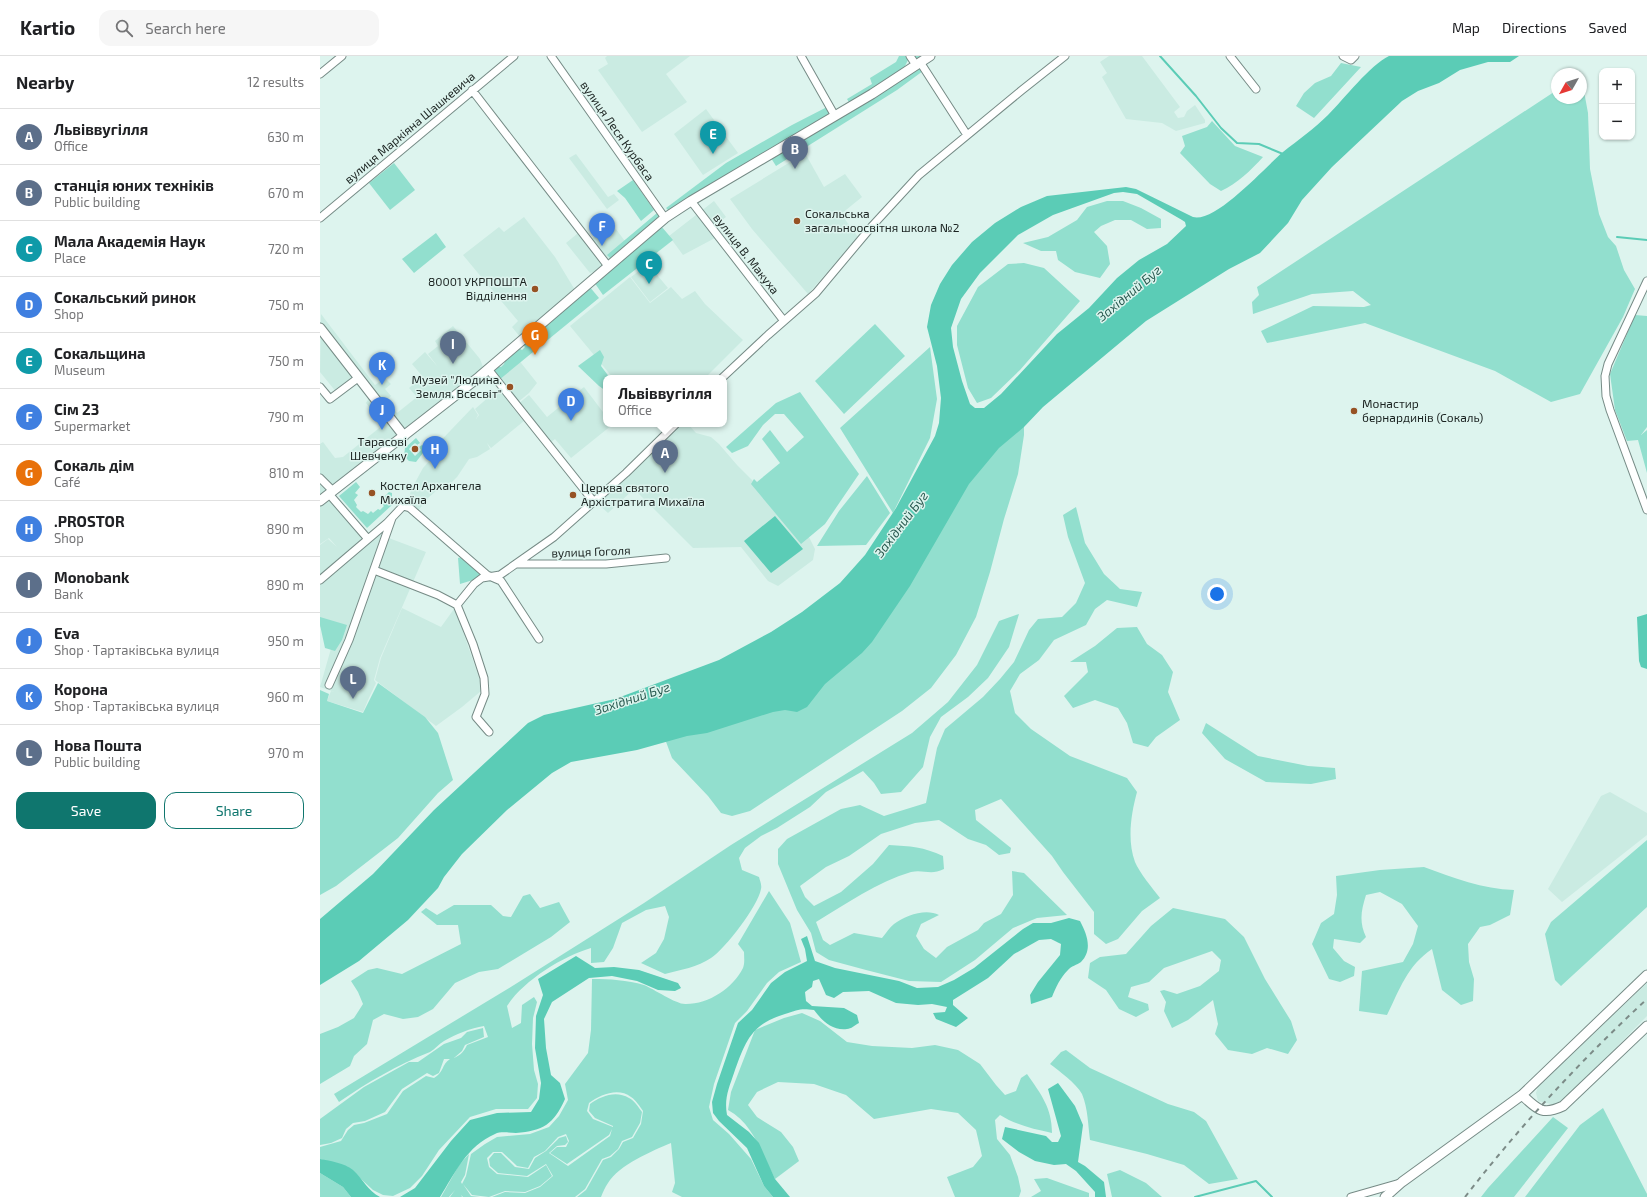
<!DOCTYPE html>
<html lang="en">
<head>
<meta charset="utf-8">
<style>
  :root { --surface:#fff; --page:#f6f6f6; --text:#202124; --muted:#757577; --line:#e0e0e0; --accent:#0f766e }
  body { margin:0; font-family:"Exo 2",sans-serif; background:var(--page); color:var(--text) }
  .controls { position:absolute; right:12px; top:12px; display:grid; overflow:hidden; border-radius:8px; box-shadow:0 1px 3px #0004 }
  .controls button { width:36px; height:36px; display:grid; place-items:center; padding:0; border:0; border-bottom:1px solid var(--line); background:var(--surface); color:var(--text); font:20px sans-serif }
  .compass { position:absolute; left:1231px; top:12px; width:36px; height:36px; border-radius:50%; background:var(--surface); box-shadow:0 1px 3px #0004; rotate:231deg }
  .you { position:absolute; left:897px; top:538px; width:14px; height:14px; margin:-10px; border:3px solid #fff; border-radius:50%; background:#1a73e8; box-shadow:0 0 0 6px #1a73e833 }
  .badge { display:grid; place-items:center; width:26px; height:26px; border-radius:50%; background:var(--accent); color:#fff; font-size:13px; font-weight:700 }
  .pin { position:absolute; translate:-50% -33px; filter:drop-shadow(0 1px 2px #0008) }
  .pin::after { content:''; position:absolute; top:21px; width:14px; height:12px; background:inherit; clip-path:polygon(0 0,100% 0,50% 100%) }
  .popup { position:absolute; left:283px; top:319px; width:124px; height:52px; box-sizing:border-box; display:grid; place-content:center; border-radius:8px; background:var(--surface); filter:drop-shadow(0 1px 3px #0005); font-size:13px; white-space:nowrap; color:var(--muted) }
  .popup b { font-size:15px; color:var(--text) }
  .popup::after { content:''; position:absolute; left:50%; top:100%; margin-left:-8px; border:8px solid transparent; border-top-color:var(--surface) }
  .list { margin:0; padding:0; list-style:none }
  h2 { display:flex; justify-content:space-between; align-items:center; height:52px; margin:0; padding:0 16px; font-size:17px }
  h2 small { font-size:13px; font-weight:400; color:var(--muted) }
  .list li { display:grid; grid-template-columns:26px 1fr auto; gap:12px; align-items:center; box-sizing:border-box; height:56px; padding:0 16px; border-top:1px solid var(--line) }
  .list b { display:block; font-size:15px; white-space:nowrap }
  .list p { margin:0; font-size:13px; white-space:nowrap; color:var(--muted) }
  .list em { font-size:13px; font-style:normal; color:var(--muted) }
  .actions { display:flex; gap:8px; padding:12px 16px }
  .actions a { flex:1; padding:9px 0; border:1px solid var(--accent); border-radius:12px; text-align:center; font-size:14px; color:var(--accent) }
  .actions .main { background:var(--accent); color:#fff }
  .icon { flex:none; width:22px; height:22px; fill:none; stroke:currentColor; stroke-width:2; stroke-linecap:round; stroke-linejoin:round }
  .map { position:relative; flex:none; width:1327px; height:1141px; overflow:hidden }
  header { display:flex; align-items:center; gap:24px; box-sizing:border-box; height:56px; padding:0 20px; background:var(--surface); border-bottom:1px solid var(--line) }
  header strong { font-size:19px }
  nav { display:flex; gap:22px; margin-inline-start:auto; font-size:14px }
  .search { width:280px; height:36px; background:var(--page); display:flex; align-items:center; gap:10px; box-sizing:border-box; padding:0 14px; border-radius:12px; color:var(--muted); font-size:15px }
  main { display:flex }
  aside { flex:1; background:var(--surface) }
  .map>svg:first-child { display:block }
  .built { fill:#caebe2 }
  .green { fill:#92dfce }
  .water { fill:#5bccb6; fill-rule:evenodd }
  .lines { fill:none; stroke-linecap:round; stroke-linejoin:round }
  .stream { stroke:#5bccb6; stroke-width:2 }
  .street-casing { stroke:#768b86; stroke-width:9 }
  .secondary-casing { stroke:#768b86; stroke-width:11 }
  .street { stroke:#fff; stroke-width:7 }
  .secondary { stroke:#fff; stroke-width:9 }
  .rail { stroke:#7c8b87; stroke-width:2; stroke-dasharray:5 5; stroke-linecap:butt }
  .poi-dot { fill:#965224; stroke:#ddf4ee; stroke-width:1.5 }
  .labels { text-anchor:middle; stroke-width:3; stroke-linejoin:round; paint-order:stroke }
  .street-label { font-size:12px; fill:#1b2321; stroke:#ddf4ee }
  .poi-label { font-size:12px; fill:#1b2321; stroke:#ddf4ee; text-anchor:start }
  .water-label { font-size:13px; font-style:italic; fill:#2b5c52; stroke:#ddf4ee }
</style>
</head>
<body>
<header>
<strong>Kartio</strong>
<div class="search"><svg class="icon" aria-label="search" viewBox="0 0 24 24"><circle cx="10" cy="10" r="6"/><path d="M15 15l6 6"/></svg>Search here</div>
<nav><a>Map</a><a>Directions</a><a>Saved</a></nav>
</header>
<main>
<aside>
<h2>Nearby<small>12 results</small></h2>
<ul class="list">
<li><span class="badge" style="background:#5c6f8a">A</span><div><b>Львіввугілля</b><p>Office</p></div><em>630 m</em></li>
<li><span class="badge" style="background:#5c6f8a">B</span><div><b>станція юних техніків</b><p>Public building</p></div><em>670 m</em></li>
<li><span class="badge" style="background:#0f9aa8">C</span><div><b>Мала Академія Наук</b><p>Place</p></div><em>720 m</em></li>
<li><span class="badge" style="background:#3f7fe0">D</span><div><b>Сокальський ринок</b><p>Shop</p></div><em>750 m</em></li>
<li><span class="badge" style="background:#0f9aa8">E</span><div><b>Сокальщина</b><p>Museum</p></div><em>750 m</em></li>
<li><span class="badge" style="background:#3f7fe0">F</span><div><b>Сім 23</b><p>Supermarket</p></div><em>790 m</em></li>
<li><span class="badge" style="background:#e8710a">G</span><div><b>Сокаль дім</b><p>Café</p></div><em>810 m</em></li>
<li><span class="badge" style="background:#3f7fe0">H</span><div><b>.PROSTOR</b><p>Shop</p></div><em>890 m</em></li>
<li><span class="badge" style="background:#5c6f8a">I</span><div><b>Monobank</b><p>Bank</p></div><em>890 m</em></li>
<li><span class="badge" style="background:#3f7fe0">J</span><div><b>Eva</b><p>Shop · Тартаківська вулиця</p></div><em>950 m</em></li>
<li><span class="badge" style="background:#3f7fe0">K</span><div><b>Корона</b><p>Shop · Тартаківська вулиця</p></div><em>960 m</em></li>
<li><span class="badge" style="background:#5c6f8a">L</span><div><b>Нова Пошта</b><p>Public building</p></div><em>970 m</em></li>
</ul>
<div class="actions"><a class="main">Save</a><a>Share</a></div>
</aside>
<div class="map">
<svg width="1327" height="1141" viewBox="0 0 1327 1141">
  <rect width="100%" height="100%" fill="#ddf4ee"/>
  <path class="built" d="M287,0H370L346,18L367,46L322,76L278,14L288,8L285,2Z
    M789,0H822L860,51L854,56L858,62L864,61L867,55L875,49L885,64V67L856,75L842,67L806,63L782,21L787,17L780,6Z
    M386,53L418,97L383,119L354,78Z
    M485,97L504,131L525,118L542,141L521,158L538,181L488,238L432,173L410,143Z
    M256,98L288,141L294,138L299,144L287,153L249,102Z
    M394,145L406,161L389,174L395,182L363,199L349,180Z
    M204,161L235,201L255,234L200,281L192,271L198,265L143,199L179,171L184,176Z
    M263,173L270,184L277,179L281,184L296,173L307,188L278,214L270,217L246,187Z
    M328,208L348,232L330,246L311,221Z
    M310,221L330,247L351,231L362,243L375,235L385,248L423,284L385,322H293L250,270Z
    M1,258L55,329L65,322L71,328L65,333L71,340L66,345L77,357L97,341L89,332L102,321L114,334L92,308L105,296L118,311L108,298L118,290L115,285L133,270L160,303L163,311L169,320L58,406L54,401L0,447V418L5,422L0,417V388L3,386L15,402L23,401L63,369L46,347L49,342L37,328L30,325L17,337L0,316Z
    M198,303L217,327L209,337L192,351L204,365L171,392L167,387L170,393L157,401L149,403L137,421L132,426L124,428L108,442L98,455L88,447L91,434L103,412L111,403L108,398L153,351L158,359L156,363L159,359L155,353L179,332L173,324Z
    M264,331L286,360V368L292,369L251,402L235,383L230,387L198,348L209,339L227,361Z
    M363,368H368L376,377L391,381L399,388L417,409L489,481L495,493L493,504L458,530L448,525L421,491L373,492L314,433L288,457L277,447Z
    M9,443L43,482L24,499L29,505L58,478L106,496L60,602L54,624L56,627L48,644L41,641L48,644L43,656L7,645L11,635L15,636L0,631L16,575L0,571V489L8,483L17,491L9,482L0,488V448Z
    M82,552L121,571L134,553L136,555L160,625L161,635L142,651L116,670L55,624L61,602Z
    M1290,736L1327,757V779L1242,846L1228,833L1281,740Z
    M1327,927V960L1251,1037L1236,1049L1218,1045L1216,1037L1218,1031Z"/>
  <path class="green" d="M579,0H605L598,5L593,2L588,4L583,14L530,48L527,43L552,28L550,22L576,6Z
    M1021,7L1041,11L994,62L976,50L984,37L995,27L1011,20Z
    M600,12L603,15L577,34L456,110L451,102L559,38Z
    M1261,19L1268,57L1270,113L1279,158L1288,181L1296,190L1304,214L1315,233L1303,261L1260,338L1231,346L1175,315L1045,267L947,287L941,275L993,250L1044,251L1051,249L1033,235L992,238L933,258L932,246L939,239L937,231L1237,34V42H1261Z
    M507,51L511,58L350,156L346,152L406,107L472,69Z
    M892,65L915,90L943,101C931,114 917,128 901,135L890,128L860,97L865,90L862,80L887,71Z
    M74,107L95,134L70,154L49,127Z
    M313,124L334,154L321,165L305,142L297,135Z
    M787,145H803L821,152L841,163V172L827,173L811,164H795L781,170L774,176L787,190L790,208L780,222L755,216L738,204L736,195H721L703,187L728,181L757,164L767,151Z
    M337,157L340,162L291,203L287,199Z
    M341,170L353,184L283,239L274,226Z
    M116,177L126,191L94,217L82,203Z
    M704,207L724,212L760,245L700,314L671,342L657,347L648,332L637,289V270L658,231L688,208Z
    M269,230L279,242L179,324L173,314L177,310L181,311L184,308L185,305L199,292L202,294L205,291L203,288Z
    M1315,259L1327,260V371L1321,379L1327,374V417L1318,384L1307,385L1295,354L1290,318Z
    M555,268L585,300L524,358L495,325Z
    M610,291L617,343L610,382L573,457L520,372Z
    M280,294L284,301L281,310L290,322H286V335L279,330L258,310Z
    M480,336L539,418L505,468L481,488L431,428L434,423L437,426L460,407L442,383L450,374L467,396L484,381L464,358H455L443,369L428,390L412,397L406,391L456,347Z
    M704,361V379L698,418L684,463L670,516L656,561L636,599L611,632L582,655L430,755L412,760L401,757L388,740L352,702L345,683L648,419Z
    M96,382L100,387L97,389L95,387L89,393L95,400L101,394L99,391L102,389L106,393L96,406L89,405L84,400L85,392Z
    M547,420L570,457L546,489L497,490L519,455Z
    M36,426L40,431L35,437L38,439L34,444L37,449L36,451L41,456L43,455L48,458L51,455L53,457L58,453L60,454L64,450L62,448L64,445L62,443L69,436L72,437V449L47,472L19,440Z
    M756,451L765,487L784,518L800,533L822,536L817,551L787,544L775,553L766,569L734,584L719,604L700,618L690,635L695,657L711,673L750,700L807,722L817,736C811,758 807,784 815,806C819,816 833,833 840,842L822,855L798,883L786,888L774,878V856L743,816L732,800L681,743L655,754L656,764L691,792L690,797L679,799L666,789L648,783L619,764L595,767L561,778L529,800L506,811L480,830L485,841L494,850L521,836L553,808L569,789C590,790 604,791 623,800L624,813C610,820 604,813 591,816C557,826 526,848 496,866L503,884L510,889L534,877L562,882C566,877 570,871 574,868C586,859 606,852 619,859L601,868L596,880L604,893L616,902L627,891L658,874L664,867L681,858L693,839L692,815L704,817L747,859L717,862L693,872L655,904L621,926L589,925L546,914L509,904L496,896L491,877L477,854L458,808V793L467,783L521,753L540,749L564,760L606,747L617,692L625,673L663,641L680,623L694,606L709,574L718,563L742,561L756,547L765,527L748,481L743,459Z
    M142,501L161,519L153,524L140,528L138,502Z
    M699,558L689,591L668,622L648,641L621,661L610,681L603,711L581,736L561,738L554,727L543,715L506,736L490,751L457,772L441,780L425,792L419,802L422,814L439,821C440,825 442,829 441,833C438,850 405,893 391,902C378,911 360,914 345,918L321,907L336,897L344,883L349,861L345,850L326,854L302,867L293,892L284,906L271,907V892C243,900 203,925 187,950L192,972L201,967L202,949L214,941L217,946L213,962L212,988L214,1014L218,1028L217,1042L208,1053H176L150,1061L119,1094L102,1120L90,1132L73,1140L63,1139L53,1134L28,1111L0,1103V1091L21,1085L28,1074L34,1069L44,1067L67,1058L83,1035L106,1020L114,1022C125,1015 121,1009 130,1003H124L119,1017L113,1020L107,1017L82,1033L65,1056L45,1065L33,1067L26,1073L22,1082L11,1087L0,1089V1063L44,1031L89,1006H98L124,988L141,982L147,976L163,972L164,981L145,989L142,995L134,1002C141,999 144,995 147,989L168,981L164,970C151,972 136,978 124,985C119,988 115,993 110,996C77,1009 48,1026 19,1046L14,1038L194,929L324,847L411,789L592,677L628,646L657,609L679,565Z
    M0,561L27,569L22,584L15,595L5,592L0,569Z
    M817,571L827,588L842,599L853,616L848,636L860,664L836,681L828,691L813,687L807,667L798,652L775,644L753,652L744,640L768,616L766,606H750L775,590L797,572Z
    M58,627L105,661L118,677L133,724L118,737L78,782L16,830L0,839V634L9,638L7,645L43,657Z
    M886,667L938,700L988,710L1015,712L1016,723L991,728L946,726L905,703L882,677Z
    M1327,784V851L1241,930L1235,924L1225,878L1231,866Z
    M1104,811C1133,822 1163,833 1194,834L1190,859L1170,869L1160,871L1148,888L1149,906L1154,923L1153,945L1141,949L1122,934L1112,893C1087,910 1080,933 1067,959L1039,955L1042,915L1083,906L1093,888L1098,870L1082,848L1060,836L1046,839C1041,855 1039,866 1046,881L1040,887L1014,883L1013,892L1024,905L1035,911L1034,920L1020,926L1009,923L992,888L1001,867L1014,858L1017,839L1016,820L1060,814Z
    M449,835L470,867L481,906L459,916L447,927L427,955L415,967L394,1028L389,1051L393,1064L409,1078L431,1103L444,1130L453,1141H362L352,1136L355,1127L351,1087C332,1095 299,1109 288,1127C285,1131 283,1136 281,1141H257L266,1134L283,1104L291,1101L299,1093L303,1086L313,1082L321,1068L323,1055C320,1051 316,1044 311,1041C298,1031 280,1039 269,1047L267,1055L273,1063L293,1071V1070L275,1062L269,1055L270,1048C281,1040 296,1034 309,1042C314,1044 319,1052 322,1056L320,1067L312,1081L302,1085L298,1093L290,1100L282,1103L265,1133L255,1141H172L185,1136L205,1137L220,1131L233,1120L226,1108L207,1120L178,1117L170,1110L169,1103L174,1097H181L195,1111L209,1113L215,1102L226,1095L239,1082L246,1080L248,1086L245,1089L237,1090L229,1097L248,1110L290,1080L292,1073L289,1079L247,1108L230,1097L237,1091H246L249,1085L246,1078L238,1081L225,1095L214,1101L208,1112L197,1110L182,1096H173L167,1102L169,1111L177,1118L208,1121L226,1109L232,1120L220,1130L205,1136L185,1135L169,1141L152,1139L143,1128L151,1140L160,1141H143L141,1139L142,1141H130L135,1134L129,1141H121L139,1109L149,1098L145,1119L141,1126L142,1128L146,1120L151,1098L165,1088L177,1081L210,1078L229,1071L239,1060L248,1044L245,1028L268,997L271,974L272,923C290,923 307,924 324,929C334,933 357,949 366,948C389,948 413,932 423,912C425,907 424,901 424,896L418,888Z
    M210,838L220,852L239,846L250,866L231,881L178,913L159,916L135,927L113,953L98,961L83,963L64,958L53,964L47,988L34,1000L30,1010L0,1028V978L18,971L34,962L43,948L38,936L31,925L48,914L57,912L82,918L141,888L138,869H117L101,856L106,852L117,859L134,849H171L183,860L191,861L203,840Z
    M853,852L905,863L924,881L945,923L971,965L977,984L968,998L947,992L932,998L908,994L895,978L898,968L893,944L868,964L852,972L844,955L846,946L840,935L844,934L857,938L880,930L899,915L901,904L892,895L844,912L829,926L811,931L808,941L828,948L829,954L816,961L799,953L786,934L768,922L770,907L780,901L806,898L831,870Z
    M482,957L500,965L527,986L552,990L592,992L615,989L638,994L660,1008L676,1029L685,1039L696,1035L701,1022L707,1018C721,1038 732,1052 732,1077C713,1073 696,1069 680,1059L675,1064L677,1083L690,1099L698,1121L701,1135L699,1141H635L627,1121L653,1111L662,1100L656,1074L638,1057L611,1053L554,1063L526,1039L494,1028L458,1026L437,1036L428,1049L437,1061L461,1076L473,1091L479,1105L455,1123C442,1099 434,1068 408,1054L411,1036L435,974L464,962Z
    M746,994L770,1012L848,1048L874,1056L886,1065L918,1123L889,1128L864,1109L827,1098L770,1084C768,1070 768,1052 762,1038C756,1027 739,1015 730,1008L741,996Z
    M1283,1052L1327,1138V1141H1205L1260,1069Z
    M1233,1061L1248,1072L1194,1141H1161L1168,1132Z
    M800,1114L826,1127L842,1141H792L787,1118Z
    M0,1117L23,1131L31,1141H0Z
    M727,1122L769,1137V1141H711L721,1135L714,1123Z"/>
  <path class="water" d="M1069,0H1199L1190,6H1168L1140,14L1119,27L1098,35L1082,45L1012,111L982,144L968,167L940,197L909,213L826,265L723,351L704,371L679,392L649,428L590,530L552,586L542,597L505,628L487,651L477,656L465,654L453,656L387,677L367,680L317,694L251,706L232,717L187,754L142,798L124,821L118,832L88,864L39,905L0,929V863L53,818L114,754L208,667L224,659L295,643L399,604L451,576L482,556L520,527L545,499L576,452L615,380L619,367L621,342L617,310L607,271L611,249L620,228L632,209L652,186L675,167L701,151L727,140L806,131L816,133L873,161C896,167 945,111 963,96C978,84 994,73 1008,59C1024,43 1050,9 1069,0ZM803,136L817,138L862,164L865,166L866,170L847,188L819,204L797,222L769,252L737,278L681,338L664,352H655L650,348L642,325L633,291L631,272L641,243L660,217L698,179L733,159L794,137Z
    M455,460L483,493L451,517L424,485Z
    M1327,558V613L1321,611L1319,605L1317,561Z
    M749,862L760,865C767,878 773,894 761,906C757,909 751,910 748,914C740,922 736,931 732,941L711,948L710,939L718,926L740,899L741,888L731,883L719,884L694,898L668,922L633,944V949L648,962L636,971L616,963L613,957L625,956L627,951L612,948L598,949L576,947L549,935L523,936L514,942L506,939L499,923L493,925L492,931L485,936L486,945L492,950L524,952L537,959L539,967C535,969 531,973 527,973C513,975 502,965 494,954C480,952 478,954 465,958C431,968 425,986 414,1017C409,1032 404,1042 407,1059L429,1076L439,1087L455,1123L470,1141H453L444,1130L427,1092L399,1065L393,1057L392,1046L397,1028L418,967L432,954L451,927L465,916L487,905L485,893L481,883L487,880L495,905L515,912L579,925L597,932L618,931L634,924L654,912L703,873L713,867H731Z
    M256,900L275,912L294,911L319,914L358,927L361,932L355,935L338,934L317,925L292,920L269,922L232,946L224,963L226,992L231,1019L240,1027L245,1043C234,1068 223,1075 196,1077C190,1077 181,1075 175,1078C147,1090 135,1117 120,1141H80L95,1132L131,1085L150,1064L177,1057L211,1056L219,1043L221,1027L215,992L216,960L223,939L218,923Z
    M738,1027L755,1050L763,1069L758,1106L765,1110L784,1126L786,1141H775V1136L756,1115L746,1108L734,1109L715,1105L699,1096L682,1083L685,1071L726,1080L732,1086H738L741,1080L728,1033Z
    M0,1103C11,1105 24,1107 33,1114C43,1123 48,1135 60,1141H31L23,1131L0,1117Z"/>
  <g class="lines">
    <path class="stream" d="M840,0L876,40L901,72L917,87L939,88L963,98
      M1297,181L1327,184
      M875,1141L936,1125L952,1141"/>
    <defs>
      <path id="street" d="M231,0L345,162
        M481,0L515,60
        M590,0L596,9
        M910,0L936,33
        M1023,0L1031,4L1035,0
        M600,6L647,79
        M0,18L22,0
        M152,34L288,210
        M371,145L464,265
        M0,162L194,0
        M1327,225L1288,308L1285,320L1286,340L1290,354L1327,454
        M168,313L274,446
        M402,322L448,279L496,237L553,169L599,119L702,34L745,0
        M0,331L10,343L38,322
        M0,422L13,435
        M9,438L48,483
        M197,508H286L346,502
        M54,514L118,539L137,549L153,588L164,622L165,638L156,661L169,676
        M0,524L67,467L83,450L90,452L167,519L181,525L219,583
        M137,549L154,528L162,522L180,519L234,481L306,417L356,368
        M9,629L29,584L72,462
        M1031,1141L1080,1127"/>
      <path id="secondary" d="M0,272L84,380
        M0,445L159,321L345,162L371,145L552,38L610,0
        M1202,1039C1217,1053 1222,1060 1243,1050L1327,970
        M1065,1141L1082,1126L1202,1039L1327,919"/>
    </defs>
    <use href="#street" class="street-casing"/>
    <use href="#secondary" class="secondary-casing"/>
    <use href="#street" class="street"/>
    <use href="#secondary" class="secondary"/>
    <path class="rail" d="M1145,1141C1200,1070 1261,1004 1327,943"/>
  </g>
  <g class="poi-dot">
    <circle cx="477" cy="165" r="4"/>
    <circle cx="215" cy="233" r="4"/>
    <circle cx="190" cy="331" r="4"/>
    <circle cx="1034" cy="355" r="4"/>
    <circle cx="95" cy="393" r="4"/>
    <circle cx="52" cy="437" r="4"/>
    <circle cx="253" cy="439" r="4"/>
  </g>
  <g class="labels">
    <g class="street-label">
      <text transform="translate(90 72) rotate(-40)" y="4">вулиця Маркіяна Шашкевича</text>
      <text transform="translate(297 75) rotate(55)" y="4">вулиця Леся Курбаса</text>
      <text transform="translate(426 198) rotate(52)" y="4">вулиця В. Макуха</text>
      <text transform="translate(271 496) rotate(-2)" y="4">вулиця Гоголя</text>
    </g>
    <g class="poi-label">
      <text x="485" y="162">Сокальська<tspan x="485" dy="14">загальноосвітня школа №2</tspan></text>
      <text x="207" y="230" text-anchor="end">80001 УКРПОШТА<tspan x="207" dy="14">Відділення</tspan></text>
      <text x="182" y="328" text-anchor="end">Музей "Людина.<tspan x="182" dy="14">Земля. Всесвіт"</tspan></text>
      <text x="1042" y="352">Монастир<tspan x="1042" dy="14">бернардинів (Сокаль)</tspan></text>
      <text x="87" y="390" text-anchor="end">Тарасові<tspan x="87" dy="14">Шевченку</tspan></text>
      <text x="60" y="434">Костел Архангела<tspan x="60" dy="14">Михаїла</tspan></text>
      <text x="261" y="436">Церква святого<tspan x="261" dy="14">Архістратига Михаїла</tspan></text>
    </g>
    <g class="water-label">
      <text transform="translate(809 237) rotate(-40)" y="5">Західний Буг</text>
      <text transform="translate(581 468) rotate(-53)" y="5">Західний Буг</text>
      <text transform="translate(312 642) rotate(-18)" y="5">Західний Буг</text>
    </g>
  </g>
</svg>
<div class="controls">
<button>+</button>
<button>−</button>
</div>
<svg class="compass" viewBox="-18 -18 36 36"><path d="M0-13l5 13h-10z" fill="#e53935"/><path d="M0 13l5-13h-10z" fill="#757577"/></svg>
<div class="you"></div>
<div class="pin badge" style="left:345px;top:417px;background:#5c6f8a">A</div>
<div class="popup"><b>Львіввугілля</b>Office</div>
<div class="pin badge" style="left:475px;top:113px;background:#5c6f8a">B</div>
<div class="pin badge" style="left:329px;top:228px;background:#0f9aa8">C</div>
<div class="pin badge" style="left:251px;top:365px;background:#3f7fe0">D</div>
<div class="pin badge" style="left:393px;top:98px;background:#0f9aa8">E</div>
<div class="pin badge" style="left:282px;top:190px;background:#3f7fe0">F</div>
<div class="pin badge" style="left:215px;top:299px;background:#e8710a">G</div>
<div class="pin badge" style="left:115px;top:413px;background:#3f7fe0">H</div>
<div class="pin badge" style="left:133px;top:308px;background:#5c6f8a">I</div>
<div class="pin badge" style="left:62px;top:374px;background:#3f7fe0">J</div>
<div class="pin badge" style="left:62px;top:329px;background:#3f7fe0">K</div>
<div class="pin badge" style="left:33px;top:643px;background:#5c6f8a">L</div>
</div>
</main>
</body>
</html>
